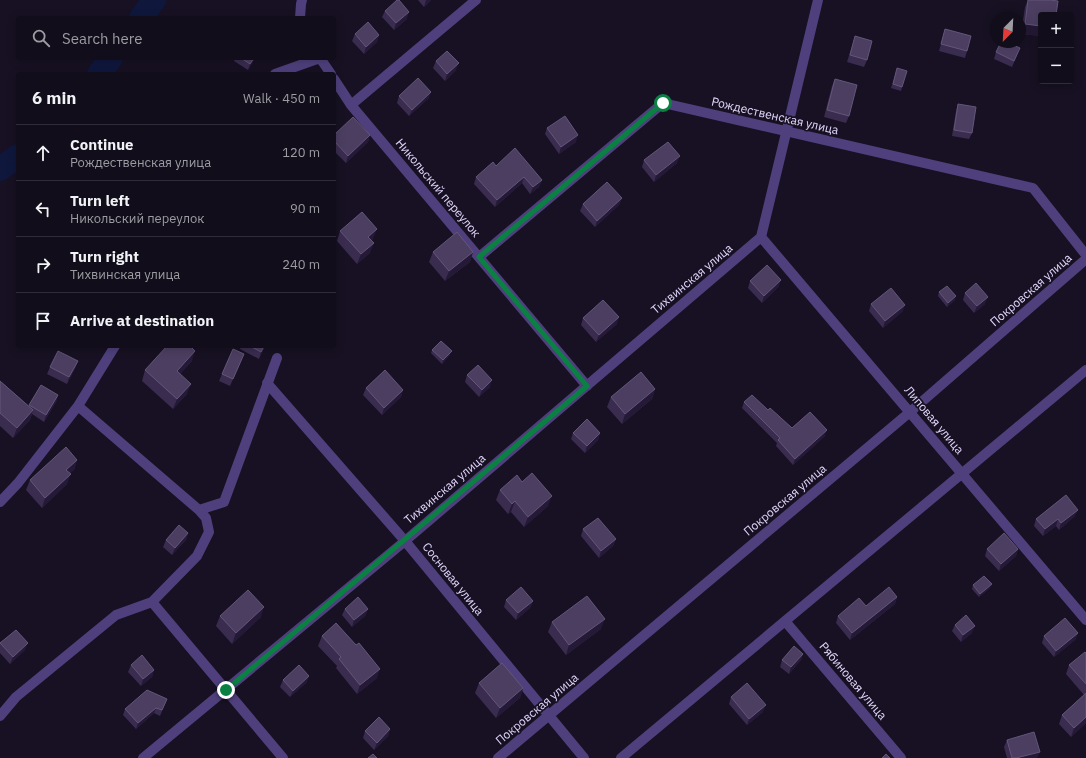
<!DOCTYPE html>
<html lang="en">
<head>
<meta charset="utf-8">
<style>
  :root { --surface:#110d1a; --page:#1a1623; --text:#f1f3f6; --muted:#9c9ca2; --line:#302d39 }
  body { margin:0; font-family:"IBM Plex Sans",sans-serif; background:var(--page); color:var(--text) }
  .controls { position:absolute; right:12px; top:12px; display:grid; overflow:hidden; border-radius:4px; box-shadow:0 2px 10px #0003 }
  .controls button { width:36px; height:36px; display:grid; place-items:center; padding:0; border:0; border-bottom:1px solid var(--line); background:var(--surface); color:var(--text); font:20px sans-serif }
  .compass { position:absolute; left:990px; top:12px; width:36px; height:36px; border-radius:50%; background:var(--surface); box-shadow:0 2px 10px #0003; rotate:204deg }
  .stop { position:absolute; width:12px; height:12px; margin:-9px; border:3px solid #0b8043; border-radius:50%; background:#fff }
  .stop.end { background:#0b8043; border-color:#fff; box-shadow:0 1px 4px #0008 }
  .list { margin:0; padding:0; list-style:none }
  h2 { display:flex; justify-content:space-between; align-items:center; height:52px; margin:0; padding:0 16px; font-size:17px }
  h2 small { font-size:13px; font-weight:400; color:var(--muted) }
  .list li { display:grid; grid-template-columns:26px 1fr auto; gap:12px; align-items:center; box-sizing:border-box; height:56px; padding:0 16px; border-top:1px solid var(--line) }
  .list b { display:block; font-size:15px; white-space:nowrap }
  .list p { margin:0; font-size:13px; white-space:nowrap; color:var(--muted) }
  .list em { font-size:13px; font-style:normal; color:var(--muted) }
  .icon { flex:none; width:22px; height:22px; fill:none; stroke:currentColor; stroke-width:2; stroke-linecap:round; stroke-linejoin:round }
  .map { position:relative; flex:none; width:1086px; height:758px; overflow:hidden }
  .search { position:absolute; background:var(--surface); box-shadow:0 2px 10px #0003; left:16px; top:16px; width:320px; height:44px; display:flex; align-items:center; gap:10px; box-sizing:border-box; padding:0 14px; border-radius:4px; color:var(--muted); font-size:15px }
  .panel { position:absolute; background:var(--surface); box-shadow:0 2px 10px #0003; left:16px; top:72px; width:320px; height:276px; border-radius:4px }
  .map>svg:first-child { display:block }
  .lines { fill:none; stroke-linecap:round; stroke-linejoin:round }
  .river { stroke:#0f173d; stroke-width:24 }
  .minor { stroke:#4f407d; stroke-width:10 }
  .wall { fill:#3a2c4f }
  .shaded-wall { fill:#241936 }
  .building { fill:#4c3e61; stroke:#63567a }
  .route { stroke:#0b8043; stroke-width:5 }
  .labels { text-anchor:middle; stroke-width:3.5; stroke-linejoin:round; paint-order:stroke }
  .street-label { font-size:12px; fill:#e2d6fb; stroke:#171123 }
</style>
</head>
<body>
<div class="map">
<svg width="1086" height="758" viewBox="0 0 1086 758">
  <rect width="100%" height="100%" fill="#171123"/>
  <g class="lines">
    <path class="river" d="M141,18L154,0
      M99,74L111,58
      M0,169L18,156"/>
    <path class="minor" d="M300,18L301,4L302,0
      M320,58L331,74
      M275,74L320,58
      M334,79L351,105L587,386
      M351,105L476,0
      M761,237L1086,620
      M761,237L818,0
      M479,257L663,103L1033,188L1086,255
      M267,383L405,541L584,758
      M0,502L18,483L78,406L115,346
      M199,510L224,502L277,358
      M152,602L283,758
      M785,621L901,758
      M0,716L16,697L116,615L152,602L197,556L209,532L206,518L199,510L78,406
      M143,758L405,541L761,237
      M498,758L910,412L1086,259
      M621,758L1086,370"/>
  </g>
  <path class="wall" d="M418,0H431L424,7Z
    M1028,0H1050L1041,15V36L1021,34L1025,7Z
    M385,11L407,19L394,30L382,17Z
    M945,29L967,51L965,58L939,51Z
    M355,34L379,35L377,42L364,54L352,41Z
    M855,36L867,60L864,67L847,62Z
    M996,52L1017,55L1012,67L994,59Z
    M235,58H255L248,70L234,61Z
    M436,61L456,70L445,81L433,68Z
    M896,72L902,87L901,91L891,88Z
    M835,79L849,116L846,123L824,117L832,86Z
    M399,96L429,98L409,116L397,103Z
    M958,104L972,133L969,139L952,136L956,111Z
    M547,128L576,142L559,154L545,134Z
    M334,135H370L368,142L346,163L334,151Z
    M644,160L677,163L654,182L642,167Z
    M496,166L542,180L539,187L530,194L522,183L495,207L474,184L476,177Z
    M622,198L619,205L595,227L580,211L583,204Z
    M340,231L373,239L371,241L370,253L357,264L337,241Z
    M433,252H473L470,262L445,281L429,262Z
    M750,281L779,286L762,303L748,288Z
    M939,292L955,300L947,307L938,296Z
    M965,293L985,304L974,313L963,300Z
    M871,304L903,311L883,328L869,311Z
    M583,318L617,324L596,342L581,325Z
    M241,346H265L259,359L240,349Z
    M432,350L450,355L442,364L431,353Z
    M244,354L230,386L219,381L222,374Z
    M78,361L75,368L67,384L47,374L50,367Z
    M192,361L180,374L187,394L173,409L142,381L145,370Z
    M467,375L490,387L479,397L465,382Z
    M0,381L29,406V405L58,395L56,402L44,422L32,414L30,420L13,438L0,426Z
    M366,388L403,390L401,397L382,415L363,395Z
    M655,389L652,399L622,424L607,407L611,397Z
    M744,402L768,410L792,428L825,436L793,465L776,446L777,443L742,408Z
    M573,433H600L598,440L585,453L571,439Z
    M77,460L74,470L70,473L67,484L42,508L26,490L30,480Z
    M522,482L548,506L524,527L511,512L508,514L496,500L500,490Z
    M1075,516L1059,530L1056,526L1043,536L1034,526L1036,519Z
    M583,529L616,539L613,546L599,558L581,536Z
    M188,533L186,540L172,555L163,547L166,540Z
    M987,549H1018L1016,556L999,571L985,556Z
    M973,585L990,588L979,597L972,589Z
    M897,597L895,604L850,640L836,623L838,616L866,606Z
    M506,600L533,601L530,608L516,620L504,607Z
    M345,609H368L365,616L352,627L342,615Z
    M220,616L261,617L232,644L216,626Z
    M552,622L601,629L566,655L548,632Z
    M955,625L972,633L961,642L952,631Z
    M1078,633L1075,640L1054,657L1042,643L1044,636Z
    M322,636L377,678L357,694L336,668L337,666L318,646Z
    M0,643L25,650L10,664L0,653Z
    M1086,653V723L1071,737L1059,724L1062,715L1084,695L1066,674L1069,665Z
    M803,654L801,660L789,674L780,667L782,660Z
    M131,665L154,670L152,677L141,686L128,672Z
    M309,676L306,683L290,697L280,687L283,680Z
    M479,683L523,688L520,698L496,718L475,693Z
    M731,697L763,712L747,725L729,704Z
    M167,699L160,716L154,713L136,729L123,715L125,709Z
    M390,729L388,736L374,750L363,738L365,731Z
    M1007,740L1037,758H1007L1004,747Z"/>
  <path class="shaded-wall" d="M426,0H431L424,7Z
    M409,12L407,19L394,30L396,23Z
    M1025,24L1041,26V36L1021,34Z
    M379,35L377,42L364,54L366,47Z
    M254,58H255L248,70L250,64Z
    M459,63L456,70L445,81L447,74Z
    M431,92L429,98L409,116L412,110Z
    M370,135L368,142L346,163L348,156Z
    M578,135L576,142L559,154L561,147Z
    M680,156L677,163L654,182L656,175Z
    M524,177L522,183L495,207L497,200Z
    M542,180L539,187L530,194L533,187Z
    M622,198L619,205L595,227L597,221Z
    M377,229L373,239L364,247L368,237Z
    M374,243L370,253L357,264L361,254Z
    M473,252L470,262L445,281L449,271Z
    M781,280L779,286L762,303L764,296Z
    M956,296L955,300L947,307L948,303Z
    M988,297L985,304L974,313L977,306Z
    M905,305L903,311L883,328L885,321Z
    M619,317L617,324L596,342L599,335Z
    M264,346H265L259,359L261,352Z
    M195,351L192,361L173,381L177,371Z
    M452,351L450,355L442,364L443,360Z
    M78,361L75,368L67,384L69,377Z
    M492,380L490,387L479,397L482,390Z
    M191,384L187,394L173,409L177,399Z
    M655,389L652,399L622,424L625,414Z
    M403,390L401,397L382,415L384,408Z
    M58,395L56,402L44,422L46,415Z
    M33,410L30,420L13,438L17,428Z
    M827,430L825,436L793,465L795,459Z
    M600,433L598,440L585,453L587,446Z
    M77,460L74,470L63,480L66,470Z
    M71,474L67,484L42,508L45,498Z
    M552,496L548,506L524,527L528,517Z
    M515,501L511,512L508,514L512,504Z
    M1078,510L1075,516L1059,530L1061,523Z
    M1058,519L1056,526L1043,536L1045,529Z
    M188,533L186,540L172,555L175,548Z
    M616,539L613,546L599,558L601,551Z
    M1018,549L1016,556L999,571L1001,564Z
    M992,584L990,588L979,597L980,594Z
    M897,597L895,604L850,640L852,633Z
    M533,601L530,608L516,620L518,613Z
    M264,607L261,617L232,644L236,633Z
    M368,609L365,616L352,627L354,620Z
    M605,619L601,629L566,655L569,645Z
    M975,626L972,633L961,642L963,635Z
    M1078,633L1075,640L1054,657L1056,651Z
    M28,643L25,650L10,664L13,657Z
    M803,654L801,660L789,674L791,667Z
    M380,669L377,678L357,694L360,685Z
    M154,670L152,677L141,686L143,679Z
    M309,676L306,683L290,697L293,691Z
    M523,688L520,698L496,718L500,708Z
    M766,705L763,712L747,725L749,719Z
    M156,708L154,713L136,729L138,723Z
    M1086,717V723L1071,737L1074,728Z
    M390,729L388,736L374,750L377,743Z
    M1040,752L1037,758H1016Z"/>
  <path class="building" d="M397,0H399L409,12L396,23L385,11Z
    M1028,0H1050L1058,1L1056,15H1041V26L1025,24Z
    M368,22L379,35L366,47L355,34Z
    M945,29L971,36L967,51L941,44Z
    M855,36L872,41L867,60L850,55Z
    M1001,42H1006L1020,48L1014,61L996,52Z
    M447,51L459,63L447,74L436,61Z
    M241,58H254L250,64Z
    M897,68L907,71L902,87L893,84Z
    M418,78L431,92L412,110L399,96Z
    M835,79L857,85L849,116L827,110Z
    M958,104L976,107L972,133L954,130Z
    M565,116L578,135L561,147L547,128Z
    M353,117L370,135L348,156L334,141V135Z
    M668,142L680,156L656,175L644,160Z
    M515,148L542,180L533,187L524,177L497,200L476,177L493,162L496,166Z
    M607,182L622,198L597,221L583,204Z
    M362,212L377,229L368,237L374,243L361,254L340,231Z
    M457,232L473,252L449,271L433,252Z
    M767,265L781,280L764,296L750,281Z
    M976,283L988,297L977,306L965,293Z
    M947,286L956,296L948,303L939,292Z
    M891,288L905,305L885,321L871,304Z
    M603,300L619,317L599,335L583,318Z
    M441,341L452,351L443,360L432,350Z
    M167,346H190L195,351L177,371L191,384L177,399L145,370Z
    M250,346H264L261,352Z
    M233,349L244,354L233,379L222,374Z
    M58,351L78,361L69,377L50,367Z
    M478,365L492,380L482,390L467,375Z
    M385,370L403,390L384,408L366,388Z
    M641,372L655,389L625,414L611,397Z
    M0,381L33,410L17,428L0,413Z
    M41,385L58,395L46,415L29,405Z
    M752,395L768,410L770,408L792,428L810,412L827,430L795,459L778,440L780,438L744,402Z
    M587,419L600,433L587,446L573,433Z
    M66,447L77,460L66,470L71,474L45,498L30,480Z
    M532,473L552,496L528,517L515,501L512,504L500,490L517,475L522,482Z
    M1066,495L1078,510L1061,523L1058,519L1045,529L1036,519Z
    M598,518L616,539L601,551L583,529Z
    M179,525L188,533L175,548L166,540Z
    M1004,533L1018,549L1001,564L987,549Z
    M984,576L992,584L980,594L973,585Z
    M521,587L533,601L518,613L506,600Z
    M889,587L897,597L852,633L838,616L859,598L866,606Z
    M248,590L264,607L236,633L220,616Z
    M587,596L605,619L569,645L552,622Z
    M358,597L368,609L354,620L345,609Z
    M966,615L975,626L963,635L955,625Z
    M1065,618L1078,633L1056,651L1044,636Z
    M336,623L356,645L359,643L380,669L360,685L339,659L341,657L322,636Z
    M16,630L28,643L13,657L0,643Z
    M794,646L803,654L791,667L782,660Z
    M1085,652L1086,653V684L1069,665Z
    M142,655L154,670L143,679L131,665Z
    M502,663L523,688L500,708L479,683Z
    M299,665L309,676L293,691L283,680Z
    M747,683L766,705L749,719L731,697Z
    M147,690L167,699L162,710L156,708L138,723L125,709Z
    M1086,693V717L1074,728L1062,715Z
    M379,717L390,729L377,743L365,731Z
    M1034,732L1040,752L1016,758H1012L1007,740Z
    M373,754L377,758H368Z
    M886,754L890,758H882Z"/>
  <g class="lines">
    <path class="route" d="M226,690L587,386L479,257L663,103"/>
  </g>
  <g class="labels">
    <g class="street-label">
      <text transform="translate(775 116) rotate(13)" y="4">Рождественская улица</text>
      <text transform="translate(438 188) rotate(50)" y="4">Никольский переулок</text>
      <text transform="translate(692 279) rotate(-40)" y="4">Тихвинская улица</text>
      <text transform="translate(1031 290) rotate(-41)" y="4">Покровская улица</text>
      <text transform="translate(934 420) rotate(50)" y="4">Липовая улица</text>
      <text transform="translate(445 489) rotate(-40)" y="4">Тихвинская улица</text>
      <text transform="translate(785 500) rotate(-40)" y="4">Покровская улица</text>
      <text transform="translate(453 579) rotate(51)" y="4">Сосновая улица</text>
      <text transform="translate(853 681) rotate(50)" y="4">Рябиновая улица</text>
      <text transform="translate(537 709) rotate(-40)" y="4">Покровская улица</text>
    </g>
  </g>
</svg>
<div class="controls">
<button>+</button>
<button>−</button>
</div>
<svg class="compass" viewBox="-18 -18 36 36"><path d="M0-13l5 13h-10z" fill="#e53935"/><path d="M0 13l5-13h-10z" fill="#9c9ca2"/></svg>
<div class="stop" style="left:663px;top:103px"></div>
<div class="stop end" style="left:226px;top:690px"></div>
<div class="search"><svg class="icon" aria-label="search" viewBox="0 0 24 24"><circle cx="10" cy="10" r="6"/><path d="M15 15l6 6"/></svg>Search here</div>
<section class="panel">
<h2>6 min<small>Walk · 450 m</small></h2>
<ul class="list">
<li><svg class="icon" aria-label="ahead" viewBox="0 0 24 24"><path d="M12 20V5M6 11l6-6 6 6"/></svg><div><b>Continue</b><p>Рождественская улица</p></div><em>120 m</em></li>
<li><svg class="icon" aria-label="left" viewBox="0 0 24 24"><path d="M17 20v-9H6M10 6l-5 5 5 5"/></svg><div><b>Turn left</b><p>Никольский переулок</p></div><em>90 m</em></li>
<li><svg class="icon" aria-label="right" viewBox="0 0 24 24"><path d="M7 20v-9h11M14 6l5 5-5 5"/></svg><div><b>Turn right</b><p>Тихвинская улица</p></div><em>240 m</em></li>
<li><svg class="icon" aria-label="arrive" viewBox="0 0 24 24"><path d="M6 21V4h12l-3 4 3 4H6"/></svg><div><b>Arrive at destination</b></div></li>
</ul>
</section>
</div>
</body>
</html>
